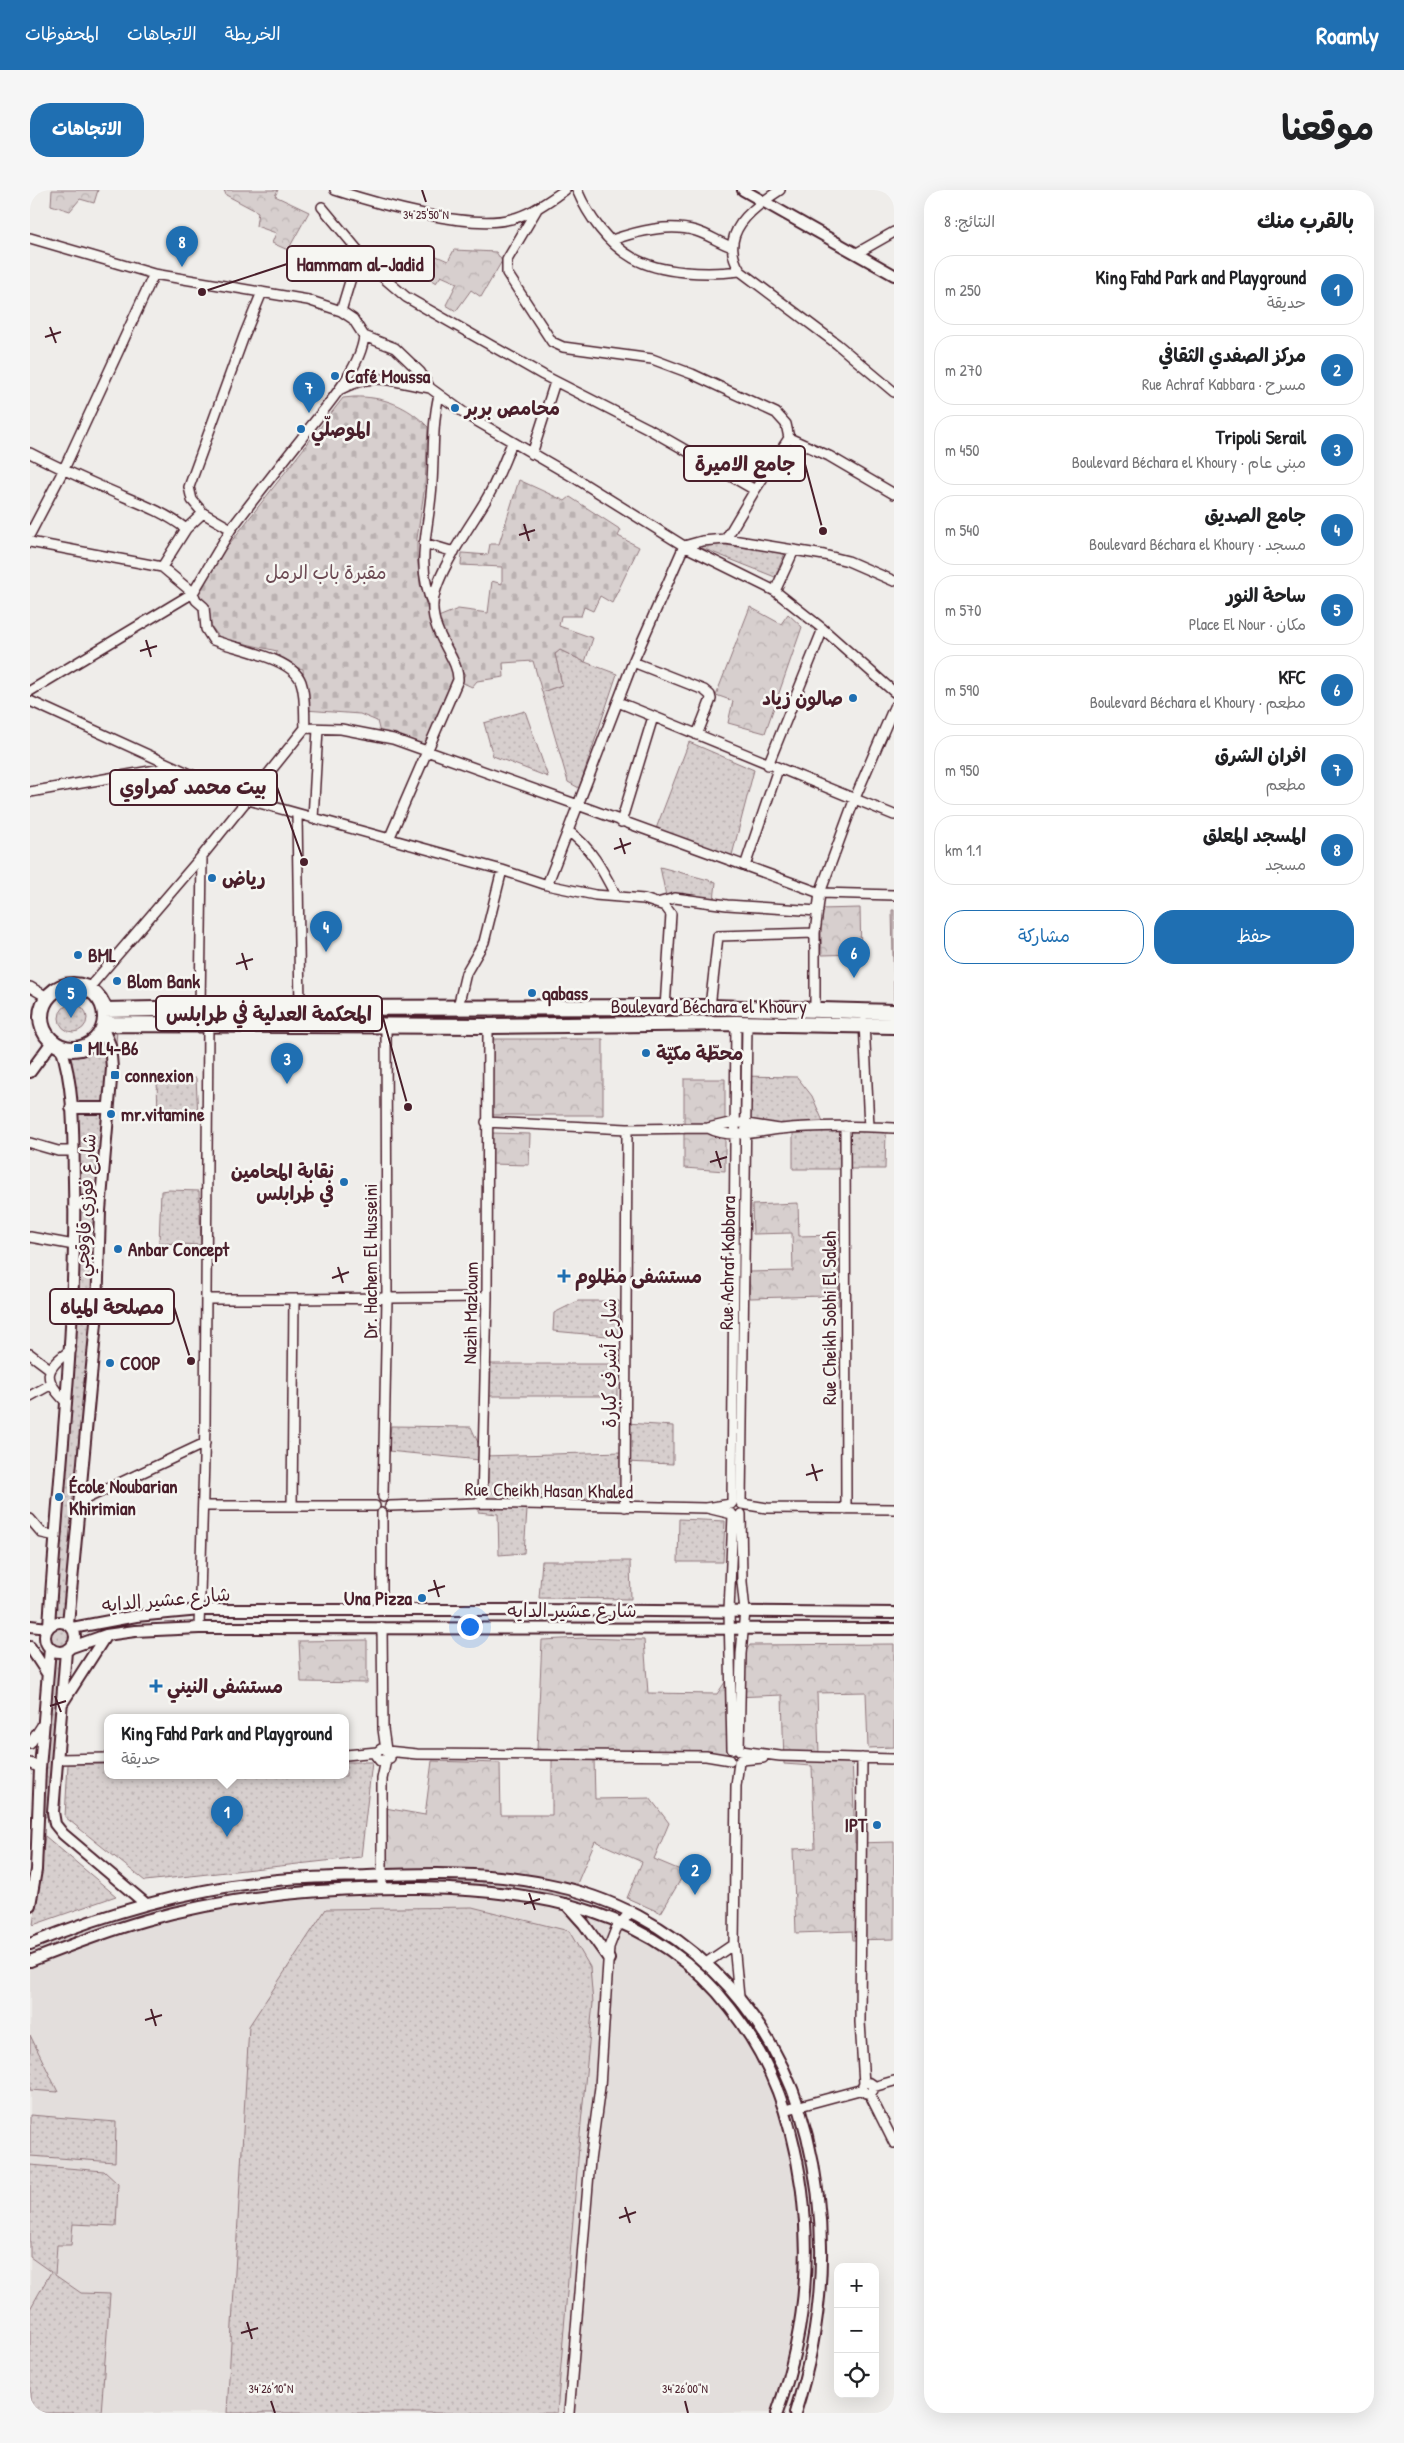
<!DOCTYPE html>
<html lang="ar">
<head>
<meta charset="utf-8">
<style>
  :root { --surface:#fff; --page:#f6f6f6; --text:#202124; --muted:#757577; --line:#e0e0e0; --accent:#1f6fb2 }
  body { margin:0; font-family:"Patrick Hand","Playpen Sans Arabic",sans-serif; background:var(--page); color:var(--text); direction:rtl }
  .controls { position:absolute; right:15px; bottom:15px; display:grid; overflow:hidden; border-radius:10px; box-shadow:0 5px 20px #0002 }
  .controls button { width:45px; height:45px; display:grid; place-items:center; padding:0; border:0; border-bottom:1px solid var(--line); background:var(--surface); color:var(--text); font:25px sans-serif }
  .you { position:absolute; left:439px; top:1436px; width:18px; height:18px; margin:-12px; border:4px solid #fff; border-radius:50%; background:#1a73e8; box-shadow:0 0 0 8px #1a73e833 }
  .badge { display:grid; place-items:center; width:32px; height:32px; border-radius:50%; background:var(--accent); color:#fff; font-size:16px; font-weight:700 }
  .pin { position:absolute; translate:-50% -41px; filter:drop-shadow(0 1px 2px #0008) }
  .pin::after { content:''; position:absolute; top:26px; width:18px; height:15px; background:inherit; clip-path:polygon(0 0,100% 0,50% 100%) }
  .popup { position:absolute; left:74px; top:1524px; width:245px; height:65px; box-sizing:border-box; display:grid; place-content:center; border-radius:10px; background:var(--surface); filter:drop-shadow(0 1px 4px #0005); font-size:16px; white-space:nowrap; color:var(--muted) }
  .popup b { font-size:19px; color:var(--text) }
  .popup::after { content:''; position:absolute; left:50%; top:100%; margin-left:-10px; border:10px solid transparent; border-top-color:var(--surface) }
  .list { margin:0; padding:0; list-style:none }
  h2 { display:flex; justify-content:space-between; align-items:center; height:65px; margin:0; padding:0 20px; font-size:21px }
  h2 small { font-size:16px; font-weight:400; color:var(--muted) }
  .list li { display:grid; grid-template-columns:32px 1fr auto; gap:15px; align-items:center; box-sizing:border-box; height:70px; margin:0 10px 10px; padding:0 10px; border:1px solid var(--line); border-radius:20px }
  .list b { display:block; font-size:19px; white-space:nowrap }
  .list p { margin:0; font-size:16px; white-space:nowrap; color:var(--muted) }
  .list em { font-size:16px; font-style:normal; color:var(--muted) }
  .actions { display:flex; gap:10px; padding:15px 20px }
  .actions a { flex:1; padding:11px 0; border:1px solid var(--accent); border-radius:20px; text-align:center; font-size:18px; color:var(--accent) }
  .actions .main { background:var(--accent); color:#fff }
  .icon { flex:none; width:28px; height:28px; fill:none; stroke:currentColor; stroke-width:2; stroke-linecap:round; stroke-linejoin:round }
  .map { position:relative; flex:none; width:864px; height:2223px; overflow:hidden; direction:ltr; border-radius:20px }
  header { display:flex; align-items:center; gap:30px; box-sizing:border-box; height:70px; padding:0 25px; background:var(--accent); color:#fff }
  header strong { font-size:24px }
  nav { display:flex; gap:28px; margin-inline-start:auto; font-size:18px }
  .intro { display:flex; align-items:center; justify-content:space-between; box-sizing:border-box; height:120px; padding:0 30px }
  h1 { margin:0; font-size:35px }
  .button { padding:12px 22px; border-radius:20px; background:var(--accent); color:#fff; font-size:18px; font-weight:700 }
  main { display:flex; gap:30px; padding:0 30px }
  aside { flex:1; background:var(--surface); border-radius:20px; box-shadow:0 5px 20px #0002 }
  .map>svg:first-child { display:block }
  .built { fill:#e3dedc }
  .grass { fill:url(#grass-dots); stroke:#90777c }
  .forest { fill:url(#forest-crowns); stroke:#90777c }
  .cemetery { fill:url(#cemetery-stones); stroke:#90777c }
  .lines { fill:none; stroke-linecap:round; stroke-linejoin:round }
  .minor-casing { stroke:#4a1f2b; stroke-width:12 }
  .tertiary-casing { stroke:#4a1f2b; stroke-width:14 }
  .trunk-casing { stroke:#4a1f2b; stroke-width:18 }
  .minor { stroke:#f6f6f2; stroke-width:9 }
  .tertiary { stroke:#f6f6f2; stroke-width:10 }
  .trunk { stroke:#f6f6f2; stroke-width:14 }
  .ticks { fill:none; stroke:#4a1f2b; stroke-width:2 }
  .poi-dot { fill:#1f6fb2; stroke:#f6f6f2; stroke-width:2 }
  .labels { text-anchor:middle; stroke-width:5; stroke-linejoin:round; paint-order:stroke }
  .poi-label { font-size:19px; font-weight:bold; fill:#4a1f2b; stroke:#f6f6f2; text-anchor:start }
  .park-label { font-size:19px; fill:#6d4b54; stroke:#f6f6f2 }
  .street-label { font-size:19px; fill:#4a1f2b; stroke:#f6f6f2 }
  .ticks-label { font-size:12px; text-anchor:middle; fill:#4a1f2b; stroke:#f6f6f2; stroke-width:5; stroke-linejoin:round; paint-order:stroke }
  .leader { fill:none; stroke:#4a1f2b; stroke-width:2 }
  .callout-dot { fill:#4a1f2b; stroke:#f6f6f2; stroke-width:2 }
  .callout { fill:#f6f6f2; stroke:#4a1f2b; stroke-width:2 }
  .callout-label { font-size:20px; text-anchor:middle; font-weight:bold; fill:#4a1f2b }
</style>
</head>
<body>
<header>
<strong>Roamly</strong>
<nav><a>الخريطة</a><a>الاتجاهات</a><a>المحفوظات</a></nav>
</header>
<div class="intro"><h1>موقعنا</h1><a class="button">الاتجاهات</a></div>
<main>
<aside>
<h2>بالقرب منك<small>النتائج: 8</small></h2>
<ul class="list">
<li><span class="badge">1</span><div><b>King Fahd Park and Playground</b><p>حديقة</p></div><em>250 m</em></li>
<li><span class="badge">2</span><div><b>مركز الصفدي الثقافي</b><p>مسرح · Rue Achraf Kabbara</p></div><em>270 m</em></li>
<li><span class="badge">3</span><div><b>Tripoli Serail</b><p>مبنى عام · Boulevard Béchara el Khoury</p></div><em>450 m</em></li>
<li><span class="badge">4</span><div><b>جامع الصديق</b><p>مسجد · Boulevard Béchara el Khoury</p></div><em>540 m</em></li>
<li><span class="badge">5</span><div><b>ساحة النور</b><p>مكان · Place El Nour</p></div><em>570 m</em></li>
<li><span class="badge">6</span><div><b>KFC</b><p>مطعم · Boulevard Béchara el Khoury</p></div><em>590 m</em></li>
<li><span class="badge">7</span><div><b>افران الشرق</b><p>مطعم</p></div><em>950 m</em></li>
<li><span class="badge">8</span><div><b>المسجد المعلق</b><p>مسجد</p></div><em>1.1 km</em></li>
</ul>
<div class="actions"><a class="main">حفظ</a><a>مشاركة</a></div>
</aside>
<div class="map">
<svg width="864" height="2223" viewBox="0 0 864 2223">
  <defs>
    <pattern id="grass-dots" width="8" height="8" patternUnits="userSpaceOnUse" patternTransform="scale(1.25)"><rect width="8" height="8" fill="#d7cfce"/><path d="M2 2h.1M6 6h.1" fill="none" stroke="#bab1b1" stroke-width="1.8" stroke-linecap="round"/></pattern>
    <pattern id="forest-crowns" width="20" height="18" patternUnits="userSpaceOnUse" patternTransform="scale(1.25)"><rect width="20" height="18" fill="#d7cfce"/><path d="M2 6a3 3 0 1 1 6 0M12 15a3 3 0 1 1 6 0" fill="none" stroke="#bab1b1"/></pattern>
    <pattern id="cemetery-stones" width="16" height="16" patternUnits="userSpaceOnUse" patternTransform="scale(1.25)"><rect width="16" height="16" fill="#d7cfce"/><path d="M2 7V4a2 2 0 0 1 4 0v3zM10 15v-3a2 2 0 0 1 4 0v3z" fill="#bab1b1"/></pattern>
  </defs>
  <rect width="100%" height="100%" fill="#efedea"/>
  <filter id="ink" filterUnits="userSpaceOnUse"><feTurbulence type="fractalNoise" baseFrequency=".02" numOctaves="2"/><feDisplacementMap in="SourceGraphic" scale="10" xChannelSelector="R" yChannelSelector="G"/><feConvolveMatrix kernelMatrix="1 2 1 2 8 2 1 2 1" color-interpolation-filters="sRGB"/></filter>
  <g filter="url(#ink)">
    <path class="built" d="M351,1686L409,1690L467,1698L576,1726L667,1781L731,1865L768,1968L779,2082L774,2140L763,2197L755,2223H0V1759L38,1740L182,1698Z"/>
    <path class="grass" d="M673,352L755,363L745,387L672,358Z
      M530,460L555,472L587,484L549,598L538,592L512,502L532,495L525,464Z
      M495,521L518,587L463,566L454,533Z
      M659,552L724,580L700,673L624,644Z
      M630,677L686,692L684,711L636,706Z
      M29 828a14 14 0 1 1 28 0a14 14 0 1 1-28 0Z
      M88,828L30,1562L31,1615L1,1638L31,1210L50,992L49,946L37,861L53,855Z
      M709,886L767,887L782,906L795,936L856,942L855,979H763V939L711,938Z
      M166,888L168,926L128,928L127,889Z
      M139,1000L169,1001L171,1055L129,1053L131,1001Z
      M548,1111H589L588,1147L523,1141L524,1123Z
      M455,1174H587V1206H455Z
      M596,1233L643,1236V1274L594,1272L591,1310L498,1305L494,1363L469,1365L468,1324L448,1322L450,1270L358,1261L361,1236L441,1237L454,1266L592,1262Z
      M649,1329L695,1331L693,1372H648Z
      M512,1371H600L601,1409L509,1408Z
      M316,1572H342L331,1667L115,1691L35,1627L38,1574H78V1586H316Z
      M15,1646L86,1706L3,1735Z
      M442,1717L539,1741L560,1777L563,1813L551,1933L527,2223H197L219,1836L296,1719Z
      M0,1845L28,1902L0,1900Z
      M0,1925L86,1932L85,1972L0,1966Z
      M0,1975L74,1981L88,1994L86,2036L43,2034L41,2055H27L25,2085L51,2103L80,2104L71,2223H0V2119L21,2082L0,2067Z"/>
    <path class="forest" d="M22,0H68L64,13L50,9L40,21L21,15Z
      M194,0H248L245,6L279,22L258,60L242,53L246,43L226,36L228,22L196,5Z
      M424,60L466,62L472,71L451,107L441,100L426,121L416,115L427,93L411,86L406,93L387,81L397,62L418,71Z
      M720,417L751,434L758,424L772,437L735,543L698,533L703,511L686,505Z
      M830,718L831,764L792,765L790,719Z
      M862,720H864V810Z
      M462,849H573V925H462Z
      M654,889H695V981L654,978Z
      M462,943L500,944L499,975L461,974Z
      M768,1013L769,1046L807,1045L809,1115H800L794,1106L720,1108L719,1082L763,1081L762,1043L723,1044L722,1015Z
      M553,1448L614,1450L618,1503L687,1504L720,1455L864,1454V1557L838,1558L836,1502L787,1503L789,1565L822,1564L825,1653L864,1652V1749L823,1750L822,1741L766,1743L763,1659L785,1658L782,1576L754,1574L752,1505L705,1507L706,1564L564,1568L565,1609L620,1608L639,1633L624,1669L655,1682L631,1723L597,1708L612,1672L565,1651L538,1715L466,1698L409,1690L351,1686L355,1618L395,1625L402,1571L470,1573L471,1625H522V1561L507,1560L512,1450Z
      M337,1450V1493L271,1492L269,1451Z"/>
    <path class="cemetery" d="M324,207C353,206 378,216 398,237L395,295L387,349V365L390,394L401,430L428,419L458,423L462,391L472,394V377L431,375L432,363L458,365L460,354H469L489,290L535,311L540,307L591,340L588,346L609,357L582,413L570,406L563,421L554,417L551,426H531L529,436L563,448L555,472L530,460L525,464L532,495L512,502L503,471L473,473L474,487L447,491L442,497L431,492L435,484L430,482L393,557L350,543L347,531L330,524L275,520L273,479L245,473L247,461L190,448L181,436L179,419L158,407L313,208Z"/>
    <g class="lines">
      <defs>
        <path id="minor" d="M305,0C348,14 439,40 481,29C502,24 518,11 535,0
          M547,0C558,26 578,54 603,68C631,84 679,85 710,81
          M750,0C722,18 687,44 710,81L807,154L864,202
          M292,17L331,64
          M507,19L477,70V83L522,152L533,157L622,169L662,184L746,223L756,234L759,248L725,300
          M0,48L124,84L278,110L311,121
          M582,50C608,41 639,33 666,41C679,45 690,53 702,57
          M827,63L864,42
          M309,200C348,180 360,192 400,198
          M759,248L799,266L864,304
          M0,263C29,278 58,291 88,304C112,314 136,323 156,339
          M502,264L525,192
          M173,323L162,310L159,297L214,146L232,102
          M201,339C224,309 247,279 271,249C291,222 331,180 334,146
          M0,344L33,281L124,84
          M696,349L725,300L617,238L513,185L376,107L341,77L331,64L324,78L311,121L323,129L334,146L365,158L390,182L400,198L440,227L545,288L654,356L672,351L696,349L794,365L818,371L864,391
          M0,352L132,377
          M394,353L424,362
          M745,401L764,360
          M403,415C384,372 400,337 402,293C404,263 402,234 409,205
          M603,472L674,500L680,505L681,509L667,545
          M0,501L163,403L201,339L173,323L156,339L132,377L163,403L166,410L174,417L176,439L183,450C206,459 263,468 271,492C276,506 274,524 275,538
          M0,511L215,609L472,680L517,695L565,705L614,709L635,716L641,724L635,818
          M588,512L864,625
          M275,538L311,539L363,549L548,615L603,472L654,356L745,401L793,439L864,502
          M738,575L793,439
          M0,602L143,577
          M267,625L270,818
          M283,629L288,539
          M591,632L623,527
          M538,641C561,657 573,681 586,706
          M359,649L428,490C429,468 401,445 403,414C405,383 441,336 457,308C467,291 474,271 482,253
          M715,676L748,579
          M517,695L548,615L790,703L864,705
          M627,713L645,708L697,715L788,721
          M0,797L17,807
          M58,799L172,666L275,538
          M428,817L436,783L454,752L472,680
          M680,817L688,746L785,743
          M170,819L172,666
          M785,819V743L790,703L825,608L864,517
          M834,832L839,937
          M456,932L597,939L678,938L704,932L749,939
          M815,936L816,1319
          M678,938C701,950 728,941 751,939C788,935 827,936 864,938
          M0,953L28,961H43
          M0,1047L44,1055
          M176,1109H264
          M0,1164L20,1179
          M0,1206L20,1195
          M36,1212C12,1188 14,1179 41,1160
          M353,1307L357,1108L356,835
          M49,1312L175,1253
          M452,1313L457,1107L458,836
          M702,1313L706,833
          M711,1313L717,833
          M712,1314L737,1318L864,1319
          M174,1316H345
          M262,1316L264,1109L457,1107
          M360,1316L452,1313L676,1318L701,1314
          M595,1317L597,939
          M677,1318L702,1324
          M0,1329L12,1343L26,1346
          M352,1420V1323
          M352,1437L353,1539L356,1560
          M169,1438L175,1236L178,835
          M0,1554L13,1534
          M702,1559L699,1421L703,1325
          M709,1560L711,1464L715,1421L712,1392L711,1324
          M357,1561L387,1564L676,1566L700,1570
          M711,1561L750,1566L864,1569
          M358,1564L356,1560L351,1559L347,1562L346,1566L350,1571L360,1568
          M316,1565L347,1562
          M832,1568L830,1832L834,1894
          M29,1569L78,1568
          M711,1570L733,1568
          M709,1572L706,1596L704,1754L709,1807
          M0,1573L10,1578
          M352,1698V1589L356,1570
          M676,1773L704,1754
          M832.5 1898a5.5 5.5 0 1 1 11 0a5.5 5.5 0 1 1-11 0Z
          M843,1897L864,1891
          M839,1903L864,1953
          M755,1920L833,1899
          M539,2223L560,1971L570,1897L579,1757L586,1739L601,1721"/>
        <path id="tertiary" d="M713,0L864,85
          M0,882L22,852
          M41,918H78
          M44,1018C54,1009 65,1006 70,1021
          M15 1447a15 15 0 1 1 30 0a15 15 0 1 1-30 0Z
          M38,1434L67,1122L70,1021L82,878L80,855L73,839
          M0,1436L18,1438
          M19,1436C28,1288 47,1140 44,991C43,947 45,899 31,857
          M42,1438L106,1426L170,1420H509L864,1423
          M0,1457L17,1483
          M42,1457L76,1445L105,1441L169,1438L864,1439
          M36,1461L23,1622L25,1634L33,1644L116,1714
          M33,1512L76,1445
          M536,1714L554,1734L579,1769
          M0,1715L6,1680L10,1578L20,1458
          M0,1754C79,1722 163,1698 248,1690C278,1687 308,1687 338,1686C398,1683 459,1682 517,1694C647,1719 746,1818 777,1946C800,2039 794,2132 765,2223
          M0,1771C38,1756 77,1741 116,1730C206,1705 298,1697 390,1698C509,1700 625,1719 701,1819C729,1855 749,1896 760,1940C785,2035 780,2130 747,2223"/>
        <path id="trunk" d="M11 827a32 32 0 1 1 64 0a32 32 0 1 1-64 0Z
          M74,820L178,818L680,817L864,822
          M74,834L458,836L706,833L864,836"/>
      </defs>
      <use href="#minor" class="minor-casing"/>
      <use href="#tertiary" class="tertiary-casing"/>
      <use href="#trunk" class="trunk-casing"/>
      <use href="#minor" class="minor"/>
      <use href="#tertiary" class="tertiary"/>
      <use href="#trunk" class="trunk"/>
    </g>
  </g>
  <path class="ticks" d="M392,0L396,12M20,137L26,153M15,147L31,142M494,334L499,351M489,345L505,340M116,450L121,467M110,461L127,456M590,648L595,664M584,659L601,653M212,763L217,780M206,774L223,769M686,961L691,978M680,972L697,967M308,1077L313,1093M302,1088L319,1082M782,1274L787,1291M776,1285L793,1280M404,1390L409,1407M398,1401L415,1396M25,1506L31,1522M20,1516L36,1511M499,1703L505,1720M494,1714L510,1709M121,1819L126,1836M115,1830L132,1825M595,2017L600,2033M589,2028L606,2022M217,2132L222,2149M211,2143L228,2138M241,2211L245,2223M655,2211L658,2223"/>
  <g class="poi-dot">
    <circle cx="305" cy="186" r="5"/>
    <circle cx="425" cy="218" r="5"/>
    <circle cx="271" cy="239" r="5"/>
    <circle cx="823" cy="508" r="5"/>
    <circle cx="182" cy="688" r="5"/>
    <circle cx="48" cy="765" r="5"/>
    <circle cx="87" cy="791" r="5"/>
    <circle cx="502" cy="803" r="5"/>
    <rect x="43" y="853" width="10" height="10" rx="2.5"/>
    <circle cx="616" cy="863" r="5"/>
    <rect x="80" y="880" width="10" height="10" rx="2.5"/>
    <circle cx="81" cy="924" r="5"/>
    <circle cx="314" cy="992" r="5"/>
    <circle cx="88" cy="1059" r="5"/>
    <path d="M531.5 1078.5h5v5h5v5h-5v5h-5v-5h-5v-5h5z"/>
    <circle cx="80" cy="1173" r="5"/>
    <circle cx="29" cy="1307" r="5"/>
    <circle cx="392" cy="1408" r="5"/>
    <path d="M123.5 1488.5h5v5h5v5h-5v5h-5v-5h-5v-5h5z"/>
    <circle cx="847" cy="1635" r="5"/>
  </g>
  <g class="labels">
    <g class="poi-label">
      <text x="315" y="193">Café Moussa</text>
      <text x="435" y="225">محامص بربر</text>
      <text x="281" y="246">الموصلّي</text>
      <text x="813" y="515" text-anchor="end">صالون زياد</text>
      <text x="192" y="695">رياض</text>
      <text x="58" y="772">BML</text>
      <text x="97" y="798">Blom Bank</text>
      <text x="512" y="810">qabass</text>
      <text x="58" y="865">ML4-B6</text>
      <text x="626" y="870">محطّة مكيّة</text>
      <text x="95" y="892">connexion</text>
      <text x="91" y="931">mr.vitamine</text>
      <text x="304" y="988" text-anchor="end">نقابة المحامين<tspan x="304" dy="22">في طرابلس</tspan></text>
      <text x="98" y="1066">Anbar Concept</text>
      <text x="545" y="1093">مستشفى مظلوم</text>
      <text x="90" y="1180">COOP</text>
      <text x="39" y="1303">École Noubarian<tspan x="39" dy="22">Khirimian</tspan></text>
      <text x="382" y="1415" text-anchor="end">Una Pizza</text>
      <text x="137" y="1503">مستشفى النيني</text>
      <text x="837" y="1642" text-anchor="end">IPT</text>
    </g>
    <g class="park-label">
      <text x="296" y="389">مقبرة باب الرمل</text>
    </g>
    <g class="street-label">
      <text x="679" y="823">Boulevard Béchara el Khoury</text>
      <text transform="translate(55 1015) rotate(-87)" y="7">شارع فوزي قاوقجي</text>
      <text transform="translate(340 1071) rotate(-90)" y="7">Dr. Hachem El Husseini</text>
      <text transform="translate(697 1073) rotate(-89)" y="7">Rue Achraf Kabbara</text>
      <text transform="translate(440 1123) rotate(-89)" y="7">Nazih Mazloum</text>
      <text transform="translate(799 1128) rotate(-90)" y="7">Rue Cheikh Sobhi El Saleh</text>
      <text transform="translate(579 1173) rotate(-90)" y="7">شارع أشرف كبارة</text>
      <text transform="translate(519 1300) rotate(1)" y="7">Rue Cheikh Hasan Khaled</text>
      <text transform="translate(136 1409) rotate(-5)" y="7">شارع عشير الدايه</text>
      <text x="542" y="1427">شارع عشير الدايه</text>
    </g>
  </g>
  <g class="ticks-label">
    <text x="396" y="29">34°25'50"N</text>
    <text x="241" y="2203">34°26'10"N</text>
    <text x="655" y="2203">34°26'00"N</text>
  </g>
  <path class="leader" d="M172 102L257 74M793 341L775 274M274 672L247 597M378 917L352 824M161 1171L144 1117"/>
  <g class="callout-dot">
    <circle cx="172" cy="102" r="5"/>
    <circle cx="793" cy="341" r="5"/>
    <circle cx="274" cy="672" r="5"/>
    <circle cx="378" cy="917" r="5"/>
    <circle cx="161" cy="1171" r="5"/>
  </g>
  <g class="callout">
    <rect x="257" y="56" width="147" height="35" rx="5"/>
    <rect x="654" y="256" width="121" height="35" rx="5"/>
    <rect x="80" y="580" width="167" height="35" rx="5"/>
    <rect x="126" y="806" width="226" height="35" rx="5"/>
    <rect x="20" y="1099" width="124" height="35" rx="5"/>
  </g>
  <g class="callout-label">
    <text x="330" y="81">Hammam al-Jadid</text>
    <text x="715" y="281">جامع الاميرة</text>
    <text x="163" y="604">بيت محمد كمراوي</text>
    <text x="239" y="831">المحكمة العدلية في طرابلس</text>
    <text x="82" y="1124">مصلحة المياه</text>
  </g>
</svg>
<div class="controls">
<button>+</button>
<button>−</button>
<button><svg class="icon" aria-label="locate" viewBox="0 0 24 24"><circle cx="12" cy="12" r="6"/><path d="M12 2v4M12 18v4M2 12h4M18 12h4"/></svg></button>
</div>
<div class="you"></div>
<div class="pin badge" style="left:197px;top:1647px">1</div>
<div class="popup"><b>King Fahd Park and Playground</b>حديقة</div>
<div class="pin badge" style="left:665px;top:1705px">2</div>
<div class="pin badge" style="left:257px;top:894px">3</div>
<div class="pin badge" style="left:296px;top:762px">4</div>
<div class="pin badge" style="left:41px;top:828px">5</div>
<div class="pin badge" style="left:824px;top:788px">6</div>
<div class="pin badge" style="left:279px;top:223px">7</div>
<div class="pin badge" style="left:152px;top:77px">8</div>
</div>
</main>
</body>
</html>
